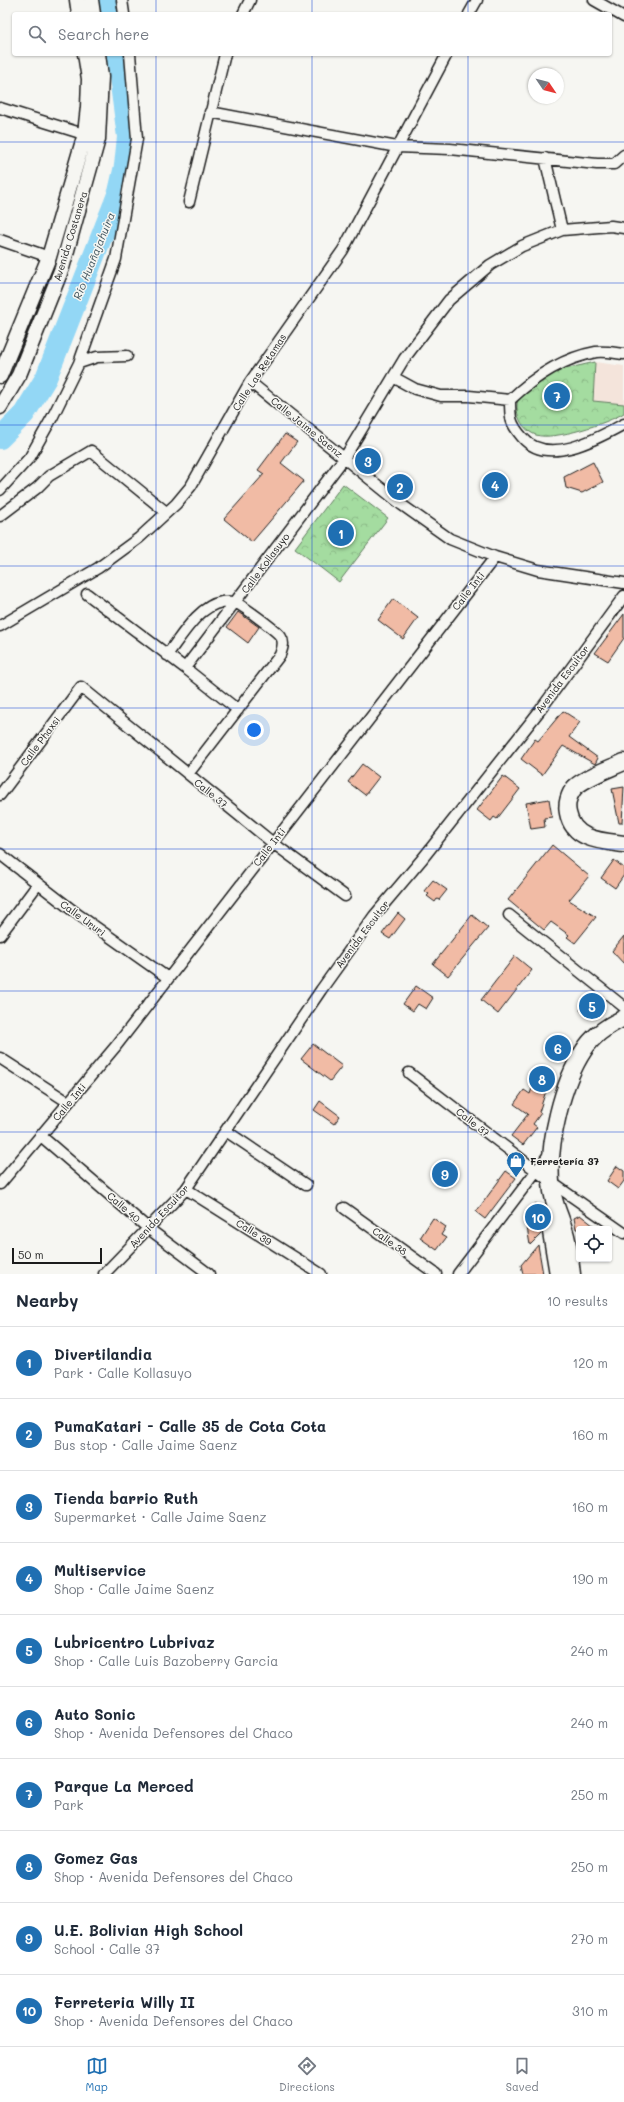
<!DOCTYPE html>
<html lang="en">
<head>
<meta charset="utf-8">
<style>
  :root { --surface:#fff; --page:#f6f6f7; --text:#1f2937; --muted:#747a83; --line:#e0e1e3; --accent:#1f6fb2 }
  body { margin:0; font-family:Mali,sans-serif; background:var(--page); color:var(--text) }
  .controls { position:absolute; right:12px; bottom:12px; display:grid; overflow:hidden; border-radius:4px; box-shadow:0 1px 3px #0004 }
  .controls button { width:36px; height:36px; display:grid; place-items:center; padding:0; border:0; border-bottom:1px solid var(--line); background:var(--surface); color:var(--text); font:20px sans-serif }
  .compass { position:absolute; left:528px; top:68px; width:36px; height:36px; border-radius:50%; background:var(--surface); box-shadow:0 1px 3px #0004; rotate:125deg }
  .scale { position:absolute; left:12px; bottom:10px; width:90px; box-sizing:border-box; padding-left:4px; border:2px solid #1c1c1c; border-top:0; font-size:11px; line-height:14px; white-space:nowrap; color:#1c1c1c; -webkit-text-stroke:3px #f6f6f2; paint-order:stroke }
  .you { position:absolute; left:254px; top:730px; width:14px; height:14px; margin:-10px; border:3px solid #fff; border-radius:50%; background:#1a73e8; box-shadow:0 0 0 6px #1a73e833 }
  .badge { display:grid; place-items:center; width:26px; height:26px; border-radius:50%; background:var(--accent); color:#fff; font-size:13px; font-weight:700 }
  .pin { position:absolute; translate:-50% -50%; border:2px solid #fff; box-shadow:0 1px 4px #0006 }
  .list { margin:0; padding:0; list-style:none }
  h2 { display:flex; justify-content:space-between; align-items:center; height:52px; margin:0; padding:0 16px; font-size:17px }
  h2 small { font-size:13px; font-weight:400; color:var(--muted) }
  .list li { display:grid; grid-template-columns:26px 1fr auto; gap:12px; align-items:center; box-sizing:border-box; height:72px; padding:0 16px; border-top:1px solid var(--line) }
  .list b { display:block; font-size:15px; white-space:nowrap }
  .list p { margin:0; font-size:13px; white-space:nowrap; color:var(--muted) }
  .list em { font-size:13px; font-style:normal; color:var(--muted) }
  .icon { flex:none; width:22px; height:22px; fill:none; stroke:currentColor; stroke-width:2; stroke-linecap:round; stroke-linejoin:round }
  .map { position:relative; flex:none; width:624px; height:1274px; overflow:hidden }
  .search { position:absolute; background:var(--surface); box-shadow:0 1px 3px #0004; left:12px; right:12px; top:12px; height:44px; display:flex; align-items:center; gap:10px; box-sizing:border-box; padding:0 14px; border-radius:4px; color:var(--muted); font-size:15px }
  .sheet { height:772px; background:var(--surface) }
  nav { display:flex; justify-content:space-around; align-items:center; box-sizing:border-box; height:56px; border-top:1px solid var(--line); background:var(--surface); font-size:11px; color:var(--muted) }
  nav a { display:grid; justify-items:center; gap:2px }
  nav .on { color:var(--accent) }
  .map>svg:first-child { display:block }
  .built { fill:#f4e4db }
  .park { fill:url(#park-crowns); stroke:#607c5e }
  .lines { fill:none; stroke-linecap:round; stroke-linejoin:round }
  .river { stroke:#93d7f5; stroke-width:22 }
  .building { fill:#f1bba5; stroke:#1c1c1c }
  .street-casing { stroke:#1c1c1c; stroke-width:13 }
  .secondary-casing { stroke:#1c1c1c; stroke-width:17 }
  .primary-casing { stroke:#1c1c1c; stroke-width:19 }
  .street { stroke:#f6f6f2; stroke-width:10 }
  .secondary { stroke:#f6f6f2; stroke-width:14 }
  .primary { stroke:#f6f6f2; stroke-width:16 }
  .grid { fill:none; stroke:#1d4ed8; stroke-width:1; stroke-opacity:0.55 }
  .labels { text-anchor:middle; stroke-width:3; stroke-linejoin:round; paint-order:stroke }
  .street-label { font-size:10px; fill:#1c1c1c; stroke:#f6f6f2 }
  .poi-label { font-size:10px; font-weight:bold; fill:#1c1c1c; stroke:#f6f6f2; text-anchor:start }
  .water-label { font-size:11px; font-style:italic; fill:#40545d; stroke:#f6f6f2 }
</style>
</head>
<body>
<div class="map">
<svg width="624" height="1274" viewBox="0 0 624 1274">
  <defs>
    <pattern id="park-crowns" width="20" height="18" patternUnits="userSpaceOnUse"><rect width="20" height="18" fill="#a4dca0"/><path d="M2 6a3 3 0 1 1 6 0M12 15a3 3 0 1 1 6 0" fill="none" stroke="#8dbc89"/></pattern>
  </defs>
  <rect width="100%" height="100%" fill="#f6f6f2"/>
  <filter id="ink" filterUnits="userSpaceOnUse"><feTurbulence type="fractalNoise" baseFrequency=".025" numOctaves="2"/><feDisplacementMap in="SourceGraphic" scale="8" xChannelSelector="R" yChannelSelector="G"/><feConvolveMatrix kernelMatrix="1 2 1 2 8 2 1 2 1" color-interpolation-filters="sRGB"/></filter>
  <g filter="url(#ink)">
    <path class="built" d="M595,362L624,366V404L593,401Z"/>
    <path class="park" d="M595,362L593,401L624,404V413C608,423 554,441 536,435C519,429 511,406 522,392C526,386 536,381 542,377C554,370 580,366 595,362Z
      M343,484L388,518L339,582L295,548Z"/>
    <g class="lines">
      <path class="river" d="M109,0L111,14
        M0,438L24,414L46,378L119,192L125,166L128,137L117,54"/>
    </g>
    <path class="building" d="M285,434L297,442L281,463L304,481L252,542L224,519L264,474L258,470Z
      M593,462L603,482L582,493L566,488L564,477Z
      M393,599L418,618L403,639L378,620Z
      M238,612L259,627L248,643L227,627Z
      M624,614V638L608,661L595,653Z
      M563,711L580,722L569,737L598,758L595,764L563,746L542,775L521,759L535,739L538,741Z
      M362,764L379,777L365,795L348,782Z
      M503,776L520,789L497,819L494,817L491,821L477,810Z
      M624,787L622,823H619L612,789Z
      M549,799L552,817L544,818L545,827L531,829L526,803Z
      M552,845L589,876L569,900L596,917L575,943L567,937L569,935L551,922L544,930L508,900Z
      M614,860L624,868V875L615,888L601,878Z
      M433,880L447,890L439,900L437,899L435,902L427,896L429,894L424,891Z
      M398,913L405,919L390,939L382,934Z
      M472,915L488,928L448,976L433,964Z
      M624,936V964L612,951Z
      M515,956L532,970L498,1014L481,1000Z
      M416,986L433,998L426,1009L418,1004L413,1011L403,1004Z
      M591,995L602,1003L601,1010L589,1017L580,1010Z
      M313,1044L342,1066L330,1081L301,1059Z
      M539,1068L552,1073L539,1112L541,1113L533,1124L537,1127L523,1145L511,1136L528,1114L514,1104L524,1090L530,1094Z
      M320,1101L340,1116L334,1124L314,1110Z
      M617,1166L624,1171V1181L618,1189L607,1181Z
      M506,1171L516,1178L485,1219L476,1212Z
      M536,1203L541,1234L530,1245L525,1215Z
      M580,1215L598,1229H576L574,1218Z
      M433,1218L446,1227L441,1235L446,1238L437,1250L420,1238Z
      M538,1245L543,1274H523L521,1265Z"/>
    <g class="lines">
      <defs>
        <path id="street" d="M122,0L124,14
          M594,0L624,17
          M243,14L250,0
          M469,14L477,0
          M0,108L90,136
          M210,112L397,147L450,149L597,164H614L624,155
          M545,158L562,230
          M189,202L225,54
          M0,240L49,257
          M624,354C615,353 605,351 596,352C563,358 534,377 510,400C510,418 510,423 522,437C547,467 597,439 624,424
          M79,363L97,357L127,356
          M393,377L415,389L441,396H469L510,400
          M250,382L402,505L450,539L495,557L538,570L624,583
          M0,490L30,457L53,416L79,363L116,259L137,139L130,54
          M0,516L37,488L49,476L91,451L166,512
          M87,594L185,668L238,710
          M0,626L98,568L139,538L176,504L191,486L250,382L343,250L447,54
          M167,655C181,637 198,606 222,602C225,601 231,602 234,602C241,604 277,631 281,637C285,643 282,649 280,655L188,774
          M185,668L345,457L404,359L449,300L490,265L522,246L562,230L611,226L624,228
          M0,795L81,687L273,843L345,896
          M0,854L76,913L168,978
          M509,915L624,1007
          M0,935L38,884
          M0,1058L68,1102
          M409,1073L551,1182L624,1233
          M226,1131L306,1185
          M41,1136L149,1229L209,1274
          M0,1184L116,1046L495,557
          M186,1189L321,1274
          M344,1208L436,1274
          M104,1274L186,1189L321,990L374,916L423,858L541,709L624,596
          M458,1274L550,1153"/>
        <path id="secondary" d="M77,0L79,14
          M91,0L93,14
          M0,376L49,257L85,134L88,107L89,79L85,54
          M0,407L19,375L62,268L98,139L101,77L98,54"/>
        <path id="primary" d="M624,762C609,769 588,776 575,787C569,794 566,804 568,813C573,840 601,841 624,844
          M555,1208L551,1232L558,1274
          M572,1274C570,1259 569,1243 564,1229C559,1211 552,1202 551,1182C548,1143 562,1083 584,1050C593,1035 609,1025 624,1018"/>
      </defs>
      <use href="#street" class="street-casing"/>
      <use href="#secondary" class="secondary-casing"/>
      <use href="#primary" class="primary-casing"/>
      <use href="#street" class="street"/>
      <use href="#secondary" class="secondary"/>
      <use href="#primary" class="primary"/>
    </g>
  </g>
  <path class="grid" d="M156,0V14M312,0V14M468,0V14M156,54V1274M312,54V1274M468,54V1274M0,142H624M0,283H624M0,425H624M0,566H624M0,708H624M0,849H624M0,991H624M0,1132H624"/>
  <defs>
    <symbol id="shop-pin" viewBox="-11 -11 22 30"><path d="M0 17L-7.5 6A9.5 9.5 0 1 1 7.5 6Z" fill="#1f6fb2" stroke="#f6f6f2"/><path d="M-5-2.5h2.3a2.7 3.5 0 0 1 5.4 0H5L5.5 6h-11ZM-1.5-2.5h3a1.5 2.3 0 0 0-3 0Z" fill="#fff"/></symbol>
  </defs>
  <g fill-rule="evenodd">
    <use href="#shop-pin" x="505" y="1150" width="22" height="30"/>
  </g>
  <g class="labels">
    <g class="street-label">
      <text transform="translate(70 236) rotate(-73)" y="4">Avenida Costanera</text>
      <text transform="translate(259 372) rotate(-57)" y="4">Calle Las Retamas</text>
      <text transform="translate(307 427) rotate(39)" y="4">Calle Jaime Saenz</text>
      <text transform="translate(265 563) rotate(-53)" y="4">Calle Kollasuyo</text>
      <text transform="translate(468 591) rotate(-52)" y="4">Calle Inti</text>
      <text transform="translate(562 679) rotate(-53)" y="4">Avenida Escultor</text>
      <text transform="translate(40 741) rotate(-53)" y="4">Calle Phaxsi</text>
      <text transform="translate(211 793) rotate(39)" y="4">Calle 37</text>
      <text transform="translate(269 847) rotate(-52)" y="4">Calle Inti</text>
      <text transform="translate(83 918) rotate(36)" y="4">Calle Ururi</text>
      <text transform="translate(362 934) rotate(-53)" y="4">Avenida Escultor</text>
      <text transform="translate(69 1102) rotate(-50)" y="4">Calle Inti</text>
      <text transform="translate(473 1122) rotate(38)" y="4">Calle 37</text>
      <text transform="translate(124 1207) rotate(41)" y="4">Calle 40</text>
      <text transform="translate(159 1216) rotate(-47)" y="4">Avenida Escultor</text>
      <text transform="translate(254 1232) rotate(32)" y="4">Calle 39</text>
      <text transform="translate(390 1241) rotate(36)" y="4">Calle 38</text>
    </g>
    <g class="poi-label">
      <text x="530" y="1165">Ferretería 37</text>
    </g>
    <g class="water-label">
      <text transform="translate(94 256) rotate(-68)" y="4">Río Huañajahuira</text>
    </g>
  </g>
</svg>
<div class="controls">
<button><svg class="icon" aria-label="locate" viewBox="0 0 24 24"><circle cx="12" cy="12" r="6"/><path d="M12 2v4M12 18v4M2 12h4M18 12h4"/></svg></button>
</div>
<svg class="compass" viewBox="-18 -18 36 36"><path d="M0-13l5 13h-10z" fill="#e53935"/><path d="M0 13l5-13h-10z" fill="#747a83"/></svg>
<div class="scale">50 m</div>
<div class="you"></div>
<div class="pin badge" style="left:341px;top:533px">1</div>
<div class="pin badge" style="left:400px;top:487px">2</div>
<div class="pin badge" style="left:368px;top:461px">3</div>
<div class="pin badge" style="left:495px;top:485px">4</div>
<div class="pin badge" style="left:592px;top:1006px">5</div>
<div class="pin badge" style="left:558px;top:1048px">6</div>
<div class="pin badge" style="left:557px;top:396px">7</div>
<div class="pin badge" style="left:542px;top:1079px">8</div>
<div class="pin badge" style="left:445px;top:1174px">9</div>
<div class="pin badge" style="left:538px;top:1217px">10</div>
<div class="search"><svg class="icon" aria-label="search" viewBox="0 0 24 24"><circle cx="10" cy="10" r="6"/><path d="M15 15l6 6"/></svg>Search here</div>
</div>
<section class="sheet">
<h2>Nearby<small>10 results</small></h2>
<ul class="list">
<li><span class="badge">1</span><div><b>Divertilandia</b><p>Park · Calle Kollasuyo</p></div><em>120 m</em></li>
<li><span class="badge">2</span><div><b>PumaKatari - Calle 35 de Cota Cota</b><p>Bus stop · Calle Jaime Saenz</p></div><em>160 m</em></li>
<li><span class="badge">3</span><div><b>Tienda barrio Ruth</b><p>Supermarket · Calle Jaime Saenz</p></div><em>160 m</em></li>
<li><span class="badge">4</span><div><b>Multiservice</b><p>Shop · Calle Jaime Saenz</p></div><em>190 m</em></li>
<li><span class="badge">5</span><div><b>Lubricentro Lubrivaz</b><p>Shop · Calle Luis Bazoberry Garcia</p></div><em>240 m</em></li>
<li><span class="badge">6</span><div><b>Auto Sonic</b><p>Shop · Avenida Defensores del Chaco</p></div><em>240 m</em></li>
<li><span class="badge">7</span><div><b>Parque La Merced</b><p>Park</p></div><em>250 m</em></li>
<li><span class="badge">8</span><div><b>Gomez Gas</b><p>Shop · Avenida Defensores del Chaco</p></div><em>250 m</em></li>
<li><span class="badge">9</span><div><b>U.E. Bolivian High School</b><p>School · Calle 37</p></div><em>270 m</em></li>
<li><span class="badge">10</span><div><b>Ferreteria Willy II</b><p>Shop · Avenida Defensores del Chaco</p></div><em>310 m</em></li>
</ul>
</section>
<nav>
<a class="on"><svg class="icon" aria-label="map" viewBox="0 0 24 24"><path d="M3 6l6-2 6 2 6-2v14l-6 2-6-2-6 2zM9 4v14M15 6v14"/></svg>Map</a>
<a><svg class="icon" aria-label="directions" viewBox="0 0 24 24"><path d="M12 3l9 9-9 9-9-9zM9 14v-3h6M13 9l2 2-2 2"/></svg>Directions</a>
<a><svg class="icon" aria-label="saved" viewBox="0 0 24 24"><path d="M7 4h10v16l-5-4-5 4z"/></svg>Saved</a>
</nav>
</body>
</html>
